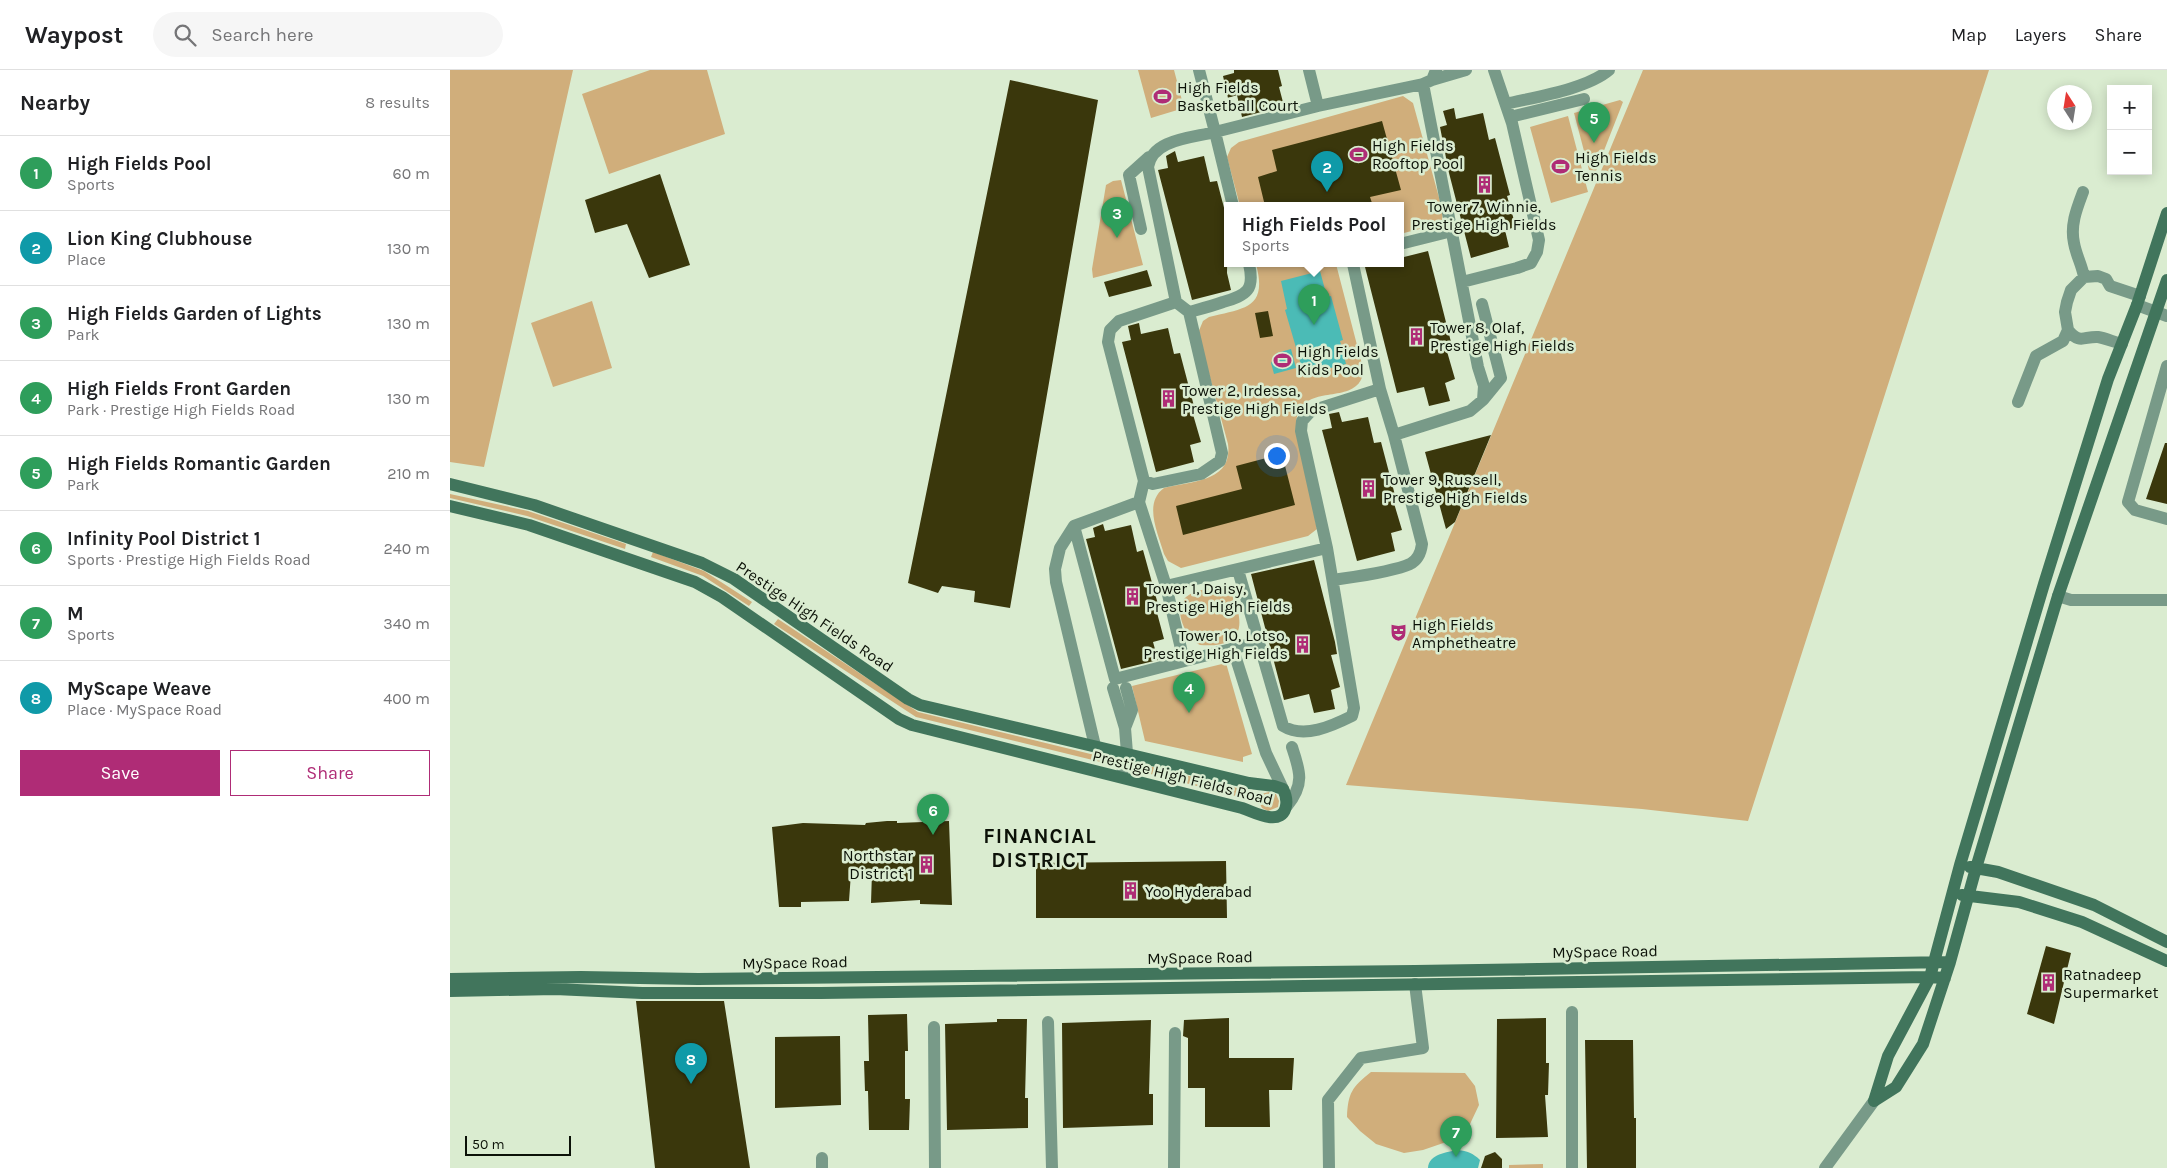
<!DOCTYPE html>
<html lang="en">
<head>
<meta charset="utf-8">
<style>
  :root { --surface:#fff; --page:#f6f6f6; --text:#202124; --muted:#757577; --line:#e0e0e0; --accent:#af2c76 }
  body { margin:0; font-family:Karla,sans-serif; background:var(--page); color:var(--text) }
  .controls { position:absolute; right:15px; top:15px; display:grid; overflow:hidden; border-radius:0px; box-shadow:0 2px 12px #0003 }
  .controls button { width:45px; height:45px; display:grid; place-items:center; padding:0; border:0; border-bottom:1px solid var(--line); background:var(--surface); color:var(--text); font:25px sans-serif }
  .compass { position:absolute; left:1597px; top:15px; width:45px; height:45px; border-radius:50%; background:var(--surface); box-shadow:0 2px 12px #0003; rotate:348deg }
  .scale { position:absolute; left:15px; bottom:12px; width:106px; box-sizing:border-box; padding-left:5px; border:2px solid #0c1208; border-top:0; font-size:14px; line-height:18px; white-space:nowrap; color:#0c1208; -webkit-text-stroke:4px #daecd0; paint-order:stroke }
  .you { position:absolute; left:826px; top:385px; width:18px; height:18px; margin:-12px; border:4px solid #fff; border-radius:50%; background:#1a73e8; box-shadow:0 0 0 8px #1a73e833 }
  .badge { display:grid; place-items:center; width:32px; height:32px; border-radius:50%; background:var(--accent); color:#fff; font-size:16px; font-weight:700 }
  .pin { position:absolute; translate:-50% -41px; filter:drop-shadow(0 1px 2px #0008) }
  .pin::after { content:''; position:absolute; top:26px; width:18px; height:15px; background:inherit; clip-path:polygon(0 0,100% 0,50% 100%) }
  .popup { position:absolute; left:774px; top:132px; width:180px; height:65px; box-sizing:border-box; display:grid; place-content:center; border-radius:0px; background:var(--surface); filter:drop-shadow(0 1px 4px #0005); font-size:16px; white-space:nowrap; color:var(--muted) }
  .popup b { font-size:19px; color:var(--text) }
  .popup::after { content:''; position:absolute; left:50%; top:100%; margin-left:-10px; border:10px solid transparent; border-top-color:var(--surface) }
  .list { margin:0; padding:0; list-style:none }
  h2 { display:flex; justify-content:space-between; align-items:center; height:65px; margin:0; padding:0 20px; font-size:21px }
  h2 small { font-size:16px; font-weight:400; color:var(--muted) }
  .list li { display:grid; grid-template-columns:32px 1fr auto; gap:15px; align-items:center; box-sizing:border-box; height:75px; padding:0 20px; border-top:1px solid var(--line) }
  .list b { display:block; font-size:19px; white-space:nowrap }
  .list p { margin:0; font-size:16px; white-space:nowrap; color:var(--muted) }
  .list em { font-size:16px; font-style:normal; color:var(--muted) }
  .actions { display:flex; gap:10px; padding:15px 20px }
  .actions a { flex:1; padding:11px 0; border:1px solid var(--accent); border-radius:0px; text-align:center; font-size:18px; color:var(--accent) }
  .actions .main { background:var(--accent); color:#fff }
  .icon { flex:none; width:28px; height:28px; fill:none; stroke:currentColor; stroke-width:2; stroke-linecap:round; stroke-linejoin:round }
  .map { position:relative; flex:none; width:1717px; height:1098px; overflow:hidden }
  header { display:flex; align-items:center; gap:30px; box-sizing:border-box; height:70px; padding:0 25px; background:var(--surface); border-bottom:1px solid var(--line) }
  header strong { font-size:24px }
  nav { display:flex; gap:28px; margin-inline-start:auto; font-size:18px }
  .search { width:350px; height:45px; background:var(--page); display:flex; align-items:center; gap:12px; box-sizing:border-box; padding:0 18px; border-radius:28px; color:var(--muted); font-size:19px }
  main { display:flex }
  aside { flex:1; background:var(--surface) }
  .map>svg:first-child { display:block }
  .green { fill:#d0ae7b }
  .water { fill:#4bbbb6 }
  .building { fill:#3a370c }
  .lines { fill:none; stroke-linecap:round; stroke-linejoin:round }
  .street { stroke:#789a88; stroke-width:12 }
  .secondary { stroke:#41755c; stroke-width:12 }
  .labels { text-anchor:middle; stroke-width:5; stroke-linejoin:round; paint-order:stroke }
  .poi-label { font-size:16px; fill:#0c1208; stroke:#daecd0; text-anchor:start }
  .street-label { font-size:16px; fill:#0c1208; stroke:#daecd0 }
  .district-label { font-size:21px; font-weight:bold; letter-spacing:1px; fill:#0c1208; stroke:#daecd0 }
</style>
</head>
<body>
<header>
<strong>Waypost</strong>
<div class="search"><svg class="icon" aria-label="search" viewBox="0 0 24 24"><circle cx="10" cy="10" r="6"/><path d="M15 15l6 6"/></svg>Search here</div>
<nav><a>Map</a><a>Layers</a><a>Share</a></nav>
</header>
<main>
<aside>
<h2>Nearby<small>8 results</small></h2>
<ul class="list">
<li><span class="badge" style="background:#2e9e5b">1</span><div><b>High Fields Pool</b><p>Sports</p></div><em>60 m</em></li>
<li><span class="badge" style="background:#0f9aa8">2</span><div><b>Lion King Clubhouse</b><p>Place</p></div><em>130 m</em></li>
<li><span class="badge" style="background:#2e9e5b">3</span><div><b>High Fields Garden of Lights</b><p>Park</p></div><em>130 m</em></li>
<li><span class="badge" style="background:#2e9e5b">4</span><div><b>High Fields Front Garden</b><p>Park · Prestige High Fields Road</p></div><em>130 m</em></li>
<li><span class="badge" style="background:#2e9e5b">5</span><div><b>High Fields Romantic Garden</b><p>Park</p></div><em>210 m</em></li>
<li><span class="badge" style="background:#2e9e5b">6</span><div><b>Infinity Pool District 1</b><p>Sports · Prestige High Fields Road</p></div><em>240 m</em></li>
<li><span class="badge" style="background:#2e9e5b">7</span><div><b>M</b><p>Sports</p></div><em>340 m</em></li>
<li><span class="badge" style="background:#0f9aa8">8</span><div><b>MyScape Weave</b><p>Place · MySpace Road</p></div><em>400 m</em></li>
</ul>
<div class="actions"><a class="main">Save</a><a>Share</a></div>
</aside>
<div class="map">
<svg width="1717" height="1098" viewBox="0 0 1717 1098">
  <rect width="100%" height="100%" fill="#daecd0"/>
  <path class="green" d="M0,0H123L34,397L0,392Z
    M200,0H257L275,64L159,104L132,24Z
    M688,0H724L734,38L701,48Z
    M1193,0H1539L1298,751L1192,739L896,715Z
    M953,26L963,33L993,142L992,150L989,154L950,164V136H790L777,87L781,78L789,72Z
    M1170,30L1173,32L1146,101L1139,100L1124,43Z
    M1118,46L1138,122L1101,133L1080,57Z
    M671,110L693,195L643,208L642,199L656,115L663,111Z
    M806,194H886L914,302C912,308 910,313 906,316C888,331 850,316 846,353L867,459L858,466L731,498L718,491L714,484C708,463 693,433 714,418C742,411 783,412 778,374L748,263L753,251L759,247C794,238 818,239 806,194Z
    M142,231L162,298L103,317L81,253Z
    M0,424L78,441L176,474L175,479L77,446L0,428Z
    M203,482L254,501L302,532L299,536L253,506L201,487Z
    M767,517C782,519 785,529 788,542C795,570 775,577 750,575C736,568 722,540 736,527C744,520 757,519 767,517Z
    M328,549L468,642L661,689L659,694L466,647L324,554Z
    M776,593L802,684L793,687V692L695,671L682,616Z
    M691,694L811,724L819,722L826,724L829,731L828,737L818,741L812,738L809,732L689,701Z
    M921,1002L1015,1003L1025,1016L1029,1035L1020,1054L1008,1068L973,1080L954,1083L926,1074L910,1061L897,1047C898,1023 902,1017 921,1002Z
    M1093,1094V1098H1059V1095Z"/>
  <path class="water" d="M870,201L877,227L881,226L893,270L890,271L896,294L854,305L835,240L837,239L831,211Z
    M841,279L846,298L824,304L821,293L827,283Z
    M1008,1080C1017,1081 1023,1083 1030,1090L1028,1098H978C979,1084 997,1082 1008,1080Z"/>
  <path class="building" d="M784,0H828L832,16L829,17L834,36L792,47L787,25L778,28L773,6L784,3Z
    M560,10L648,30L560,538L524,532L525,521L492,516L488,523L458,513Z
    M1004,38L1006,49L1033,43L1039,70L1045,68L1060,125L1057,126L1066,157L1055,160L1059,177L1021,188L999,103L990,57L997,55L993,41Z
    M932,51L951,120L920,127L923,136H815L808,107L827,101L822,80Z
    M725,81L728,92L754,86L760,112L767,111L778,153L777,203L781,220L742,230L708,100L718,98L716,86Z
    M210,104L240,195L199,208L177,154L145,163L135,130Z
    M978,181L1002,276L996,278L1005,309L995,313L1000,331L979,336L974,317L947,323L915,197L928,194H950V188Z
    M697,200L702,216L659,227L654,212Z
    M818,241L823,266L810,268L805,243Z
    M689,253L691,264L718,258L724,284L730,283L745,340L742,341L751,372L740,375L744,392L706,402L672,272L681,270L678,256Z
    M889,342L892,352L918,347L924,373L931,372L946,429L943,430L952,460L941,463L945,481L907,491L872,360L882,358L879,344Z
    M1041,365L1005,452L996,459L975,382Z
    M1715,373H1717V434L1696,429Z
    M832,384L845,435L733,465L726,436L792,419L786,396Z
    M653,454L655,461L681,455L687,482L693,480L709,538L706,539L714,569L703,572L708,590L671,599L636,469L645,467L643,458Z
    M864,490L885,572L887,584L881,585L890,617L881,620L885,639L864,643L859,624L834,630L801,504Z
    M437,751H447V753L499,751L502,835L470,834V830L421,833L422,802L401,803L399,831L351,832V837H329L322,757L353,753L415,755L416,753Z
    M776,791L777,848H586V793Z
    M1596,876L1621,883L1604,954L1577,944Z
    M186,931H274L300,1098H205Z
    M457,944L458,981H455V1029H460L459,1060H419L418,1021H415L414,991H419L418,945Z
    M779,948V988H844L842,1020H819L820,1057H755V1018H738V968L733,966L734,950Z
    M1096,948V993H1099L1098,1025H1095L1098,1067L1046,1068L1047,949Z
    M547,949H577L575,1028H578V1058L497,1060L495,954L547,952Z
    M701,950L699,1024H703V1055L613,1058L612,953Z
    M390,966L391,1035L325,1038V967Z
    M1135,970H1183L1184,1048H1186V1098H1137Z
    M1045,1082L1052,1089V1098H1031L1035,1086Z"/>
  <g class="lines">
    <path class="street" d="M859,0L868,36
      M982,10L1016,0
      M1056,34C1085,27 1137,19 1159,0
      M1060,47L1134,29
      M783,136L765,62L868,36L973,14L982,10L986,0
      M691,159L679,105L699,87
      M950,174L1002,161
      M1634,207L1648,206L1656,209L1660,216L1690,226
      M1012,212L1067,198L1081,193L1087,182L1089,170L1076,114L1062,53L1044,0
      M1032,234L1051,308L1033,330
      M1687,235L1717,246
      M739,242C750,239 762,236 773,232C797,225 805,220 799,194
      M1618,260C1630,275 1634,266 1648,267C1655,268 1664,272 1672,274
      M1717,296L1678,432L1685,440L1717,449
      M930,319L944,365
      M1568,332L1586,286L1613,271L1618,260L1615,242L1617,232L1621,220L1634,207C1632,195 1626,185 1624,173C1620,155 1627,138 1633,122
      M694,411L703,414L751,404L770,391L772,383L739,242L726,232
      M689,432L694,411L658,272L660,260L669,251L726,232L698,97C702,69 742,68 765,62L749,0
      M624,456L665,609L808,572
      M788,500L833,656C854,669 882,656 902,646L904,638L877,478L851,361L852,351L861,341L930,319L903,194
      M883,510C903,507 943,502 960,494C968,490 971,482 972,474L944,365L1020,341L1033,330L1034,316L1028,297L973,14
      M716,516L734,591
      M1608,526L1621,530H1717
      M783,579L816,683L833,719
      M663,618L675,658L677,683L671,707
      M675,658L682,640L676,618
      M645,676L606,512L605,499L610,478L624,456L689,432L716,516L877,478
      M837,736C855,714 850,701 842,677
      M1122,942V1098
      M598,952L602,1098
      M484,957L485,1098
      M372,1098V1088
      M724,1098L725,963
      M879,1098L878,1030L911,988L973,978L965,914
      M1375,1098L1424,1031"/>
    <path class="secondary" d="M0,414L84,435L252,493L284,509L458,629L470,635L799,713L824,716L833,719C839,731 838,750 819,747C810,746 801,741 792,738L462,655L449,649L272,527L245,512L79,455L0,436
      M1520,797L1548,802L1644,835L1717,872
      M1512,825L1569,832L1632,852L1717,891
      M0,909L131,907L248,909L965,901L1500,892
      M0,921L105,919L192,923H371L1480,907L1495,908
      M1424,1031L1438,986L1480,907L1510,795L1594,514L1658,309L1687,235L1717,143
      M1424,1031L1446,1017L1473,974L1500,892L1526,798L1608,526L1717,210"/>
  </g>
  <defs>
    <symbol id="stadium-bare" viewBox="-9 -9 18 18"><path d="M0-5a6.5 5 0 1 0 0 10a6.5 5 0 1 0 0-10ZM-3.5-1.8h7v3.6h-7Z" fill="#af2c76" stroke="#daecd0" stroke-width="2.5" paint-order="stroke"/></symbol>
    <symbol id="building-bare" viewBox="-9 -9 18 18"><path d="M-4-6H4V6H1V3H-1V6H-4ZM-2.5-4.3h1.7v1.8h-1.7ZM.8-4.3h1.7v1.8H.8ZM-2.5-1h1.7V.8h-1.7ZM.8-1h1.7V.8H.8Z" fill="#af2c76" stroke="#daecd0" stroke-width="2.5" paint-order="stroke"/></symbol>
    <symbol id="theatre-bare" viewBox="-9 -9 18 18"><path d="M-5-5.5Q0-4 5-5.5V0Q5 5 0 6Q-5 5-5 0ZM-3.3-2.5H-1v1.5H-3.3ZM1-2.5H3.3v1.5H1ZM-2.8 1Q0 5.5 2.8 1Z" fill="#af2c76" stroke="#daecd0" stroke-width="2.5" paint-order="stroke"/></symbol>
  </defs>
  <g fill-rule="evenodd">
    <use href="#stadium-bare" x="700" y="14" width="25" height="25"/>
    <use href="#stadium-bare" x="896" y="72" width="25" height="25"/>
    <use href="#stadium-bare" x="1098" y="84" width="25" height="25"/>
    <use href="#building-bare" x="1022" y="102" width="25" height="25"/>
    <use href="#building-bare" x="954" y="254" width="25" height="25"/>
    <use href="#stadium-bare" x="820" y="278" width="25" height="25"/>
    <use href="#building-bare" x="706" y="316" width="25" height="25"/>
    <use href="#building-bare" x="906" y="406" width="25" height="25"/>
    <use href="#building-bare" x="670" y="514" width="25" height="25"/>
    <use href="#theatre-bare" x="936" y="550" width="25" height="25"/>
    <use href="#building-bare" x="840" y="562" width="25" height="25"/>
    <use href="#building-bare" x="464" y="782" width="25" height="25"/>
    <use href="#building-bare" x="668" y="808" width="25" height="25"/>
    <use href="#building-bare" x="1586" y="900" width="25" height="25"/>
  </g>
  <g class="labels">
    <g class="poi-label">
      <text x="727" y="23">High Fields<tspan x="727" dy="18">Basketball Court</tspan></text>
      <text x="922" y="81">High Fields<tspan x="922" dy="18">Rooftop Pool</tspan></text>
      <text x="1125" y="93">High Fields<tspan x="1125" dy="18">Tennis</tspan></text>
      <text x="1034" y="142" text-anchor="middle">Tower 7, Winnie,<tspan x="1034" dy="18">Prestige High Fields</tspan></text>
      <text x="980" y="263">Tower 8, Olaf,<tspan x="980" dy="18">Prestige High Fields</tspan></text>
      <text x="847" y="287">High Fields<tspan x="847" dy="18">Kids Pool</tspan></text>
      <text x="732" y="326">Tower 2, Irdessa,<tspan x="732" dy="18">Prestige High Fields</tspan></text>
      <text x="933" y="415">Tower 9, Russell,<tspan x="933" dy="18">Prestige High Fields</tspan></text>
      <text x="696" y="524">Tower 1, Daisy,<tspan x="696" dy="18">Prestige High Fields</tspan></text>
      <text x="962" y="560">High Fields<tspan x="962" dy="18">Amphetheatre</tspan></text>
      <text x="838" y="571" text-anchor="end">Tower 10, Lotso,<tspan x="838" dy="18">Prestige High Fields</tspan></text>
      <text x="463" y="791" text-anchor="end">Northstar<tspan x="463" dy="18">District 1</tspan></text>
      <text x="695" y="827">Yoo Hyderabad</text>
      <text x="1613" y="910">Ratnadeep<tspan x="1613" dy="18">Supermarket</tspan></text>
    </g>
    <g class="street-label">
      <text transform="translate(365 546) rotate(34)" y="6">Prestige High Fields Road</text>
      <text transform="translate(733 707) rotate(14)" y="6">Prestige High Fields Road</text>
      <text transform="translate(1155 881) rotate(-1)" y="6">MySpace Road</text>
      <text transform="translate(750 887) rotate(-1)" y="6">MySpace Road</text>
      <text transform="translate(345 892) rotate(-1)" y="6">MySpace Road</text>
    </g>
    <g class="district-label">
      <text x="590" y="773">FINANCIAL<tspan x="590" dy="24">DISTRICT</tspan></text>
    </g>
  </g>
</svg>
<div class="controls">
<button>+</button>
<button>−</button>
</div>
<svg class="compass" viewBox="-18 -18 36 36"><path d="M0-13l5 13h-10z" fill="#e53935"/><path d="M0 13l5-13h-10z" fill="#757577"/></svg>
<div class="scale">50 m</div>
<div class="you"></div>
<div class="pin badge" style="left:864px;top:255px;background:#2e9e5b">1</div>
<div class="popup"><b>High Fields Pool</b>Sports</div>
<div class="pin badge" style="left:877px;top:122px;background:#0f9aa8">2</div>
<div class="pin badge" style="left:667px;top:168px;background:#2e9e5b">3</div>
<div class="pin badge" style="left:739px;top:643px;background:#2e9e5b">4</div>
<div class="pin badge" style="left:1144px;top:73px;background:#2e9e5b">5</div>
<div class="pin badge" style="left:483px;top:765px;background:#2e9e5b">6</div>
<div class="pin badge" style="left:1006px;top:1087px;background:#2e9e5b">7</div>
<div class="pin badge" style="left:241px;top:1014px;background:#0f9aa8">8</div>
</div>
</main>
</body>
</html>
